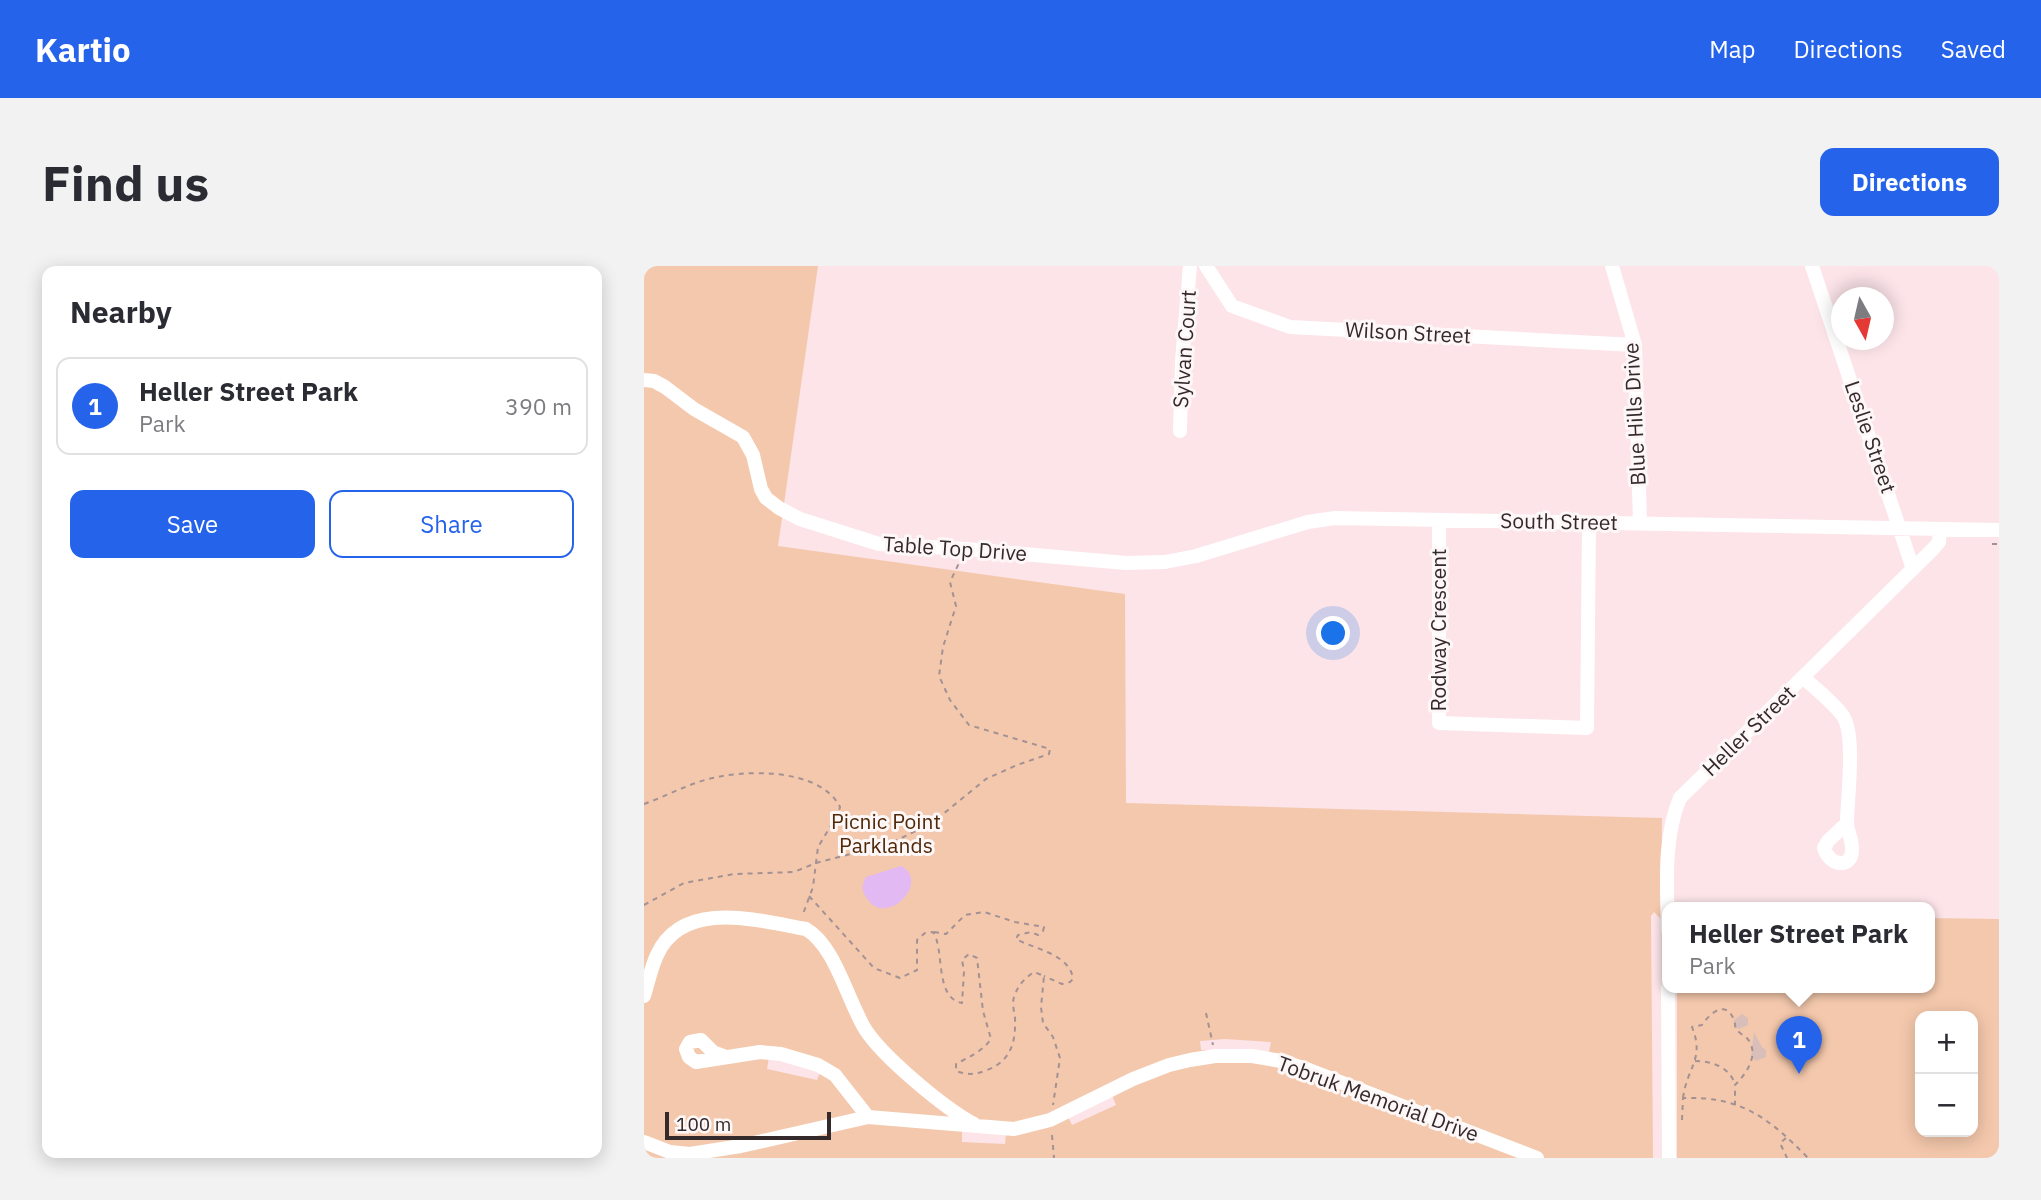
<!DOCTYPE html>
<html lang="en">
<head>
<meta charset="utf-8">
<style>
  :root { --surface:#fff; --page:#f2f2f3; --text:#2b2b33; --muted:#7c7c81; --line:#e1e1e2; --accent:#2563eb }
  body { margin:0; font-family:"IBM Plex Sans",sans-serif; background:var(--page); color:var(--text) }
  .controls { position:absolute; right:21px; bottom:21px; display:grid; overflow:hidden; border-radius:14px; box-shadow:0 4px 18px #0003 }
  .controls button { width:63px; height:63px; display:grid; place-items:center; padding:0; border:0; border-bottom:2px solid var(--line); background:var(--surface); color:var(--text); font:35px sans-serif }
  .compass { position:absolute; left:1187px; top:21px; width:63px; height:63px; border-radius:50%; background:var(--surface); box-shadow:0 4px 18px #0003; rotate:172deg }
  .scale { position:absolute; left:21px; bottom:18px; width:166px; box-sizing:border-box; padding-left:7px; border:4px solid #34292b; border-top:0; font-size:19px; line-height:24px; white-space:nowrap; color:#34292b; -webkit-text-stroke:5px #fdf7f8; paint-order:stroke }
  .you { position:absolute; left:690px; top:368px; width:24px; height:24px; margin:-18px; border:5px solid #fff; border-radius:50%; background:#1a73e8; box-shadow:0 0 0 10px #1a73e833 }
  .badge { display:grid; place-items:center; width:46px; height:46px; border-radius:50%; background:var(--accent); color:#fff; font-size:23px; font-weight:700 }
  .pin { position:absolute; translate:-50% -58px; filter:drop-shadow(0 2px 4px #0008) }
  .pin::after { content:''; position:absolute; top:37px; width:24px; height:21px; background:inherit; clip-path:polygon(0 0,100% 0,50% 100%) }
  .popup { position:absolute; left:1018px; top:636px; width:273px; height:91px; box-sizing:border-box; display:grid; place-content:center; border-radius:14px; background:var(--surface); filter:drop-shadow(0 2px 5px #0005); font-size:23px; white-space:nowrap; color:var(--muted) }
  .popup b { font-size:26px; color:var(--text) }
  .popup::after { content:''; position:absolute; left:50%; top:100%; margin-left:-14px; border:14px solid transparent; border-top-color:var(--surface) }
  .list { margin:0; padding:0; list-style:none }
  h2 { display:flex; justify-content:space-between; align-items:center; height:91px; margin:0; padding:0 28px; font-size:30px }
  h2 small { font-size:23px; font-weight:400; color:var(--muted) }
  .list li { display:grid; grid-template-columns:46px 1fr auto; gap:21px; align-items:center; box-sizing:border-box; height:98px; margin:0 14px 14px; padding:0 14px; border:2px solid var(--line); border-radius:14px }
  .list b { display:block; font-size:26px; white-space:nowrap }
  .list p { margin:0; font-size:23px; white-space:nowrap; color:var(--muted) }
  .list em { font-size:23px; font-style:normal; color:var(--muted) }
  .actions { display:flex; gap:14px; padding:21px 28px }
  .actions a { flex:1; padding:16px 0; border:2px solid var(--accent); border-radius:14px; text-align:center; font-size:24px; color:var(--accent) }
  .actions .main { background:var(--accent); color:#fff }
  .map { position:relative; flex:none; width:1355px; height:892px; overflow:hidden; border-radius:14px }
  header { display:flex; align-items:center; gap:42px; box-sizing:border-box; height:98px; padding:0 35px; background:var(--accent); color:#fff }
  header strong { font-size:33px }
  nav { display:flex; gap:38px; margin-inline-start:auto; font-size:24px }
  .intro { display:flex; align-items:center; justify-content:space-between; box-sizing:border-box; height:168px; padding:0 42px }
  h1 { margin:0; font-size:49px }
  .button { padding:18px 32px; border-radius:14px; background:var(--accent); color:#fff; font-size:24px; font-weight:700 }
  main { display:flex; gap:42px; padding:0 42px }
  aside { flex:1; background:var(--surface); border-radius:14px; box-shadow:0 4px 18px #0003 }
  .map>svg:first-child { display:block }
  .green { fill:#f4c8ac; fill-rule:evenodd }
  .water { fill:#e3b9f4 }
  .building { fill:#dabeb9 }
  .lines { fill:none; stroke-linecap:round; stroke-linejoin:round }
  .path { stroke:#a39194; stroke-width:2; stroke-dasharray:5 5; stroke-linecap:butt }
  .minor { stroke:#fff; stroke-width:14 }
  .labels { text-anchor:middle; stroke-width:6; stroke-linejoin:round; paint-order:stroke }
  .street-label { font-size:21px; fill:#34292b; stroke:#fdf7f8 }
  .park-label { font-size:21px; fill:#512909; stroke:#fdf7f8 }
</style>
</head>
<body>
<header>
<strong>Kartio</strong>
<nav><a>Map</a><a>Directions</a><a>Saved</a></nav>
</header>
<div class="intro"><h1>Find us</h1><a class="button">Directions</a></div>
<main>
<aside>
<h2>Nearby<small></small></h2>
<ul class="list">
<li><span class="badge">1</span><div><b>Heller Street Park</b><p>Park</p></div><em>390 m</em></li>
</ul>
<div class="actions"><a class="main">Save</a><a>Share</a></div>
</aside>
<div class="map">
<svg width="1355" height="892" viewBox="0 0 1355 892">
  <rect width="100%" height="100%" fill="#fce4e9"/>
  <path class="green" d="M0,0H174L134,280L481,328L482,537L1018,552L1017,653L1010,646L1007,650L1009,892H0ZM581,773L627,776L625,786L606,783L557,784L556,775ZM125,791L177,804L173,814L123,803ZM468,829L472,839L428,859L424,851ZM318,864L362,868L361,878L318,876Z
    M1286,652L1355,653V892H1033V722H1286ZM1276,750H1329V866H1276Z"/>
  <path class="water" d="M257,600C288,616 241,664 222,631C217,623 218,619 222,611Z"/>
  <path class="building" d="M1098,748L1104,752V759L1095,763L1090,760V754Z
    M1110,766L1118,781L1122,784V791L1112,795L1107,791Z"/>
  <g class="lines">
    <path class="path" d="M1348,278H1355
      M0,538C20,531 40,520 61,514C98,503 176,501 196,541L194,548L174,581L169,621L159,648
      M165,630L230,702L256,712L273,704V674L281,667L289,666C301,683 290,732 318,737L320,705L318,694L325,688L333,692L339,745L347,773C339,785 325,791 312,798V805C323,809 331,809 343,804C367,795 372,776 371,752C370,745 368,738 370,731C374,719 380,713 390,706L400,710L397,741L399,757L409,771L416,792L409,839
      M0,639L40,617L90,608L150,606L172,597L245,578L288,557L342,513L373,499L405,488L406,483L325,459L306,434L295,410L299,381L312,340L306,316L315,297
      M290,666L302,668L321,649L340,646L371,656L400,661L399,665L394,669L387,666L374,669L372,673C390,683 426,688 429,713L426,716L418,718L400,710
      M562,747L569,779
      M1051,795C1068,795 1085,801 1091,818
      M1039,832C1043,801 1061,793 1048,761L1058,759C1066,747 1082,733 1090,754C1092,759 1090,760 1093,764C1094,766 1100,770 1102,771C1117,787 1103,807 1091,819V839
      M1038,854L1039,832C1097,830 1125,852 1164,892
      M408,869L410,892
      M1142,872L1136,877L1143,892"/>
    <path class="minor" d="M562,0L588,40L646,61L991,79
      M968,0L991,79L996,257
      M1168,0L1269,303
      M0,114L10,115L21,121L50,143L99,171L109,189L117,223L122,232L135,242L156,253L235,278L322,283L482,297L521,296L552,290L664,256L691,252L1355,264
      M536,165L538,95L546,0
      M795,255V457L943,462L945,258
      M1160,412C1173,424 1189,436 1199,450C1212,469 1203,534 1203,558C1204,567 1209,576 1208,585C1207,603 1185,600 1180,582L1184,575L1203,557
      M1024,664C1023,621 1019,572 1036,532L1289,283L1295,276L1296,263
      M1024,722L1025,892
      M0,730C4,717 7,702 13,689C39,632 116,655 162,663C191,680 203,733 221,763C239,791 300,842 330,858
      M82,791L69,786L57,774L46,776L42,783L45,791L52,796L116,786L137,788L174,799L191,809L224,851
      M0,876L26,886L46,888L97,880L224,851L370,863L406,854L489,813L525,799L546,794L571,790H608L637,795L665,804L893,892"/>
  </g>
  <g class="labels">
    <g class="street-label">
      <text transform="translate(764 67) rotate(3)" y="7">Wilson Street</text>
      <text transform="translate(541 83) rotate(-86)" y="7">Sylvan Court</text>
      <text transform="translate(991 148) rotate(-93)" y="7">Blue Hills Drive</text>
      <text transform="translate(1226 171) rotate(71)" y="7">Leslie Street</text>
      <text transform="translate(915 256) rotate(1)" y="7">South Street</text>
      <text transform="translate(311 283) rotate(4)" y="7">Table Top Drive</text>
      <text transform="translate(795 364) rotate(-90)" y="7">Rodway Crescent</text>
      <text transform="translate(1105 465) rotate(-44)" y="7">Heller Street</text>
      <text transform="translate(734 833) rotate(20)" y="7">Tobruk Memorial Drive</text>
    </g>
    <g class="park-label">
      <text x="242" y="563">Picnic Point<tspan x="242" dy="24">Parklands</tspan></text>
    </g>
  </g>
</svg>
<div class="controls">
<button>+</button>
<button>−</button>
</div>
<svg class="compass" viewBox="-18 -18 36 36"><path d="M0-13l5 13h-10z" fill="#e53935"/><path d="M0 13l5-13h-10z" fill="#7c7c81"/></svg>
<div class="scale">100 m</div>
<div class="you"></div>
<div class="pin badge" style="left:1155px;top:808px">1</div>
<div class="popup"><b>Heller Street Park</b>Park</div>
</div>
</main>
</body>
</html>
